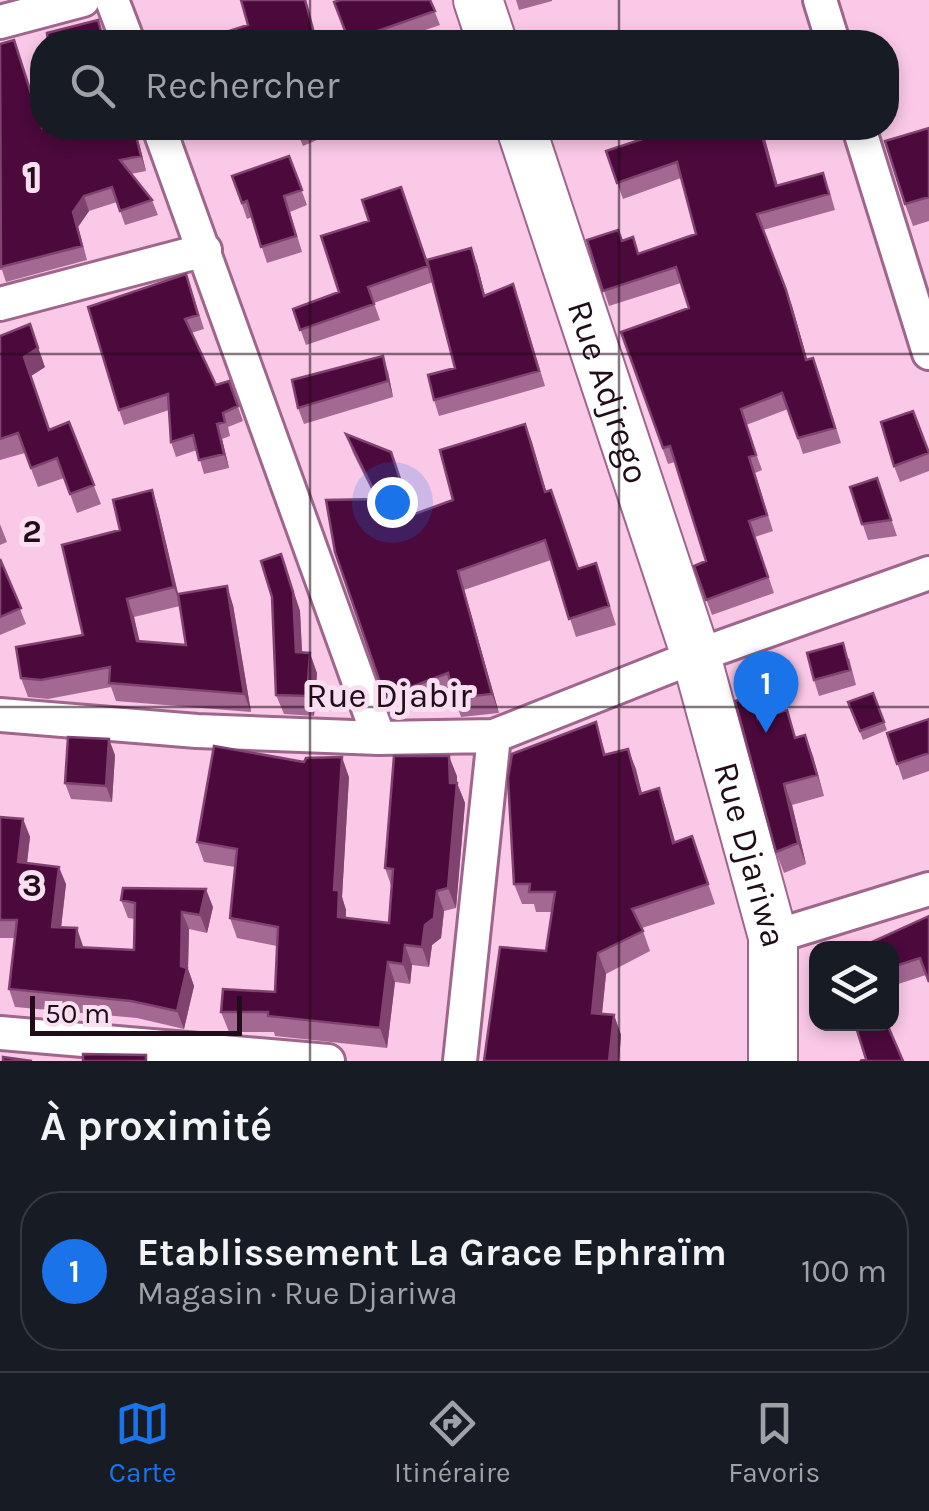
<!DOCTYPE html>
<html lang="fr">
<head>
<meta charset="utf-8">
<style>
  :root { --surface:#171b24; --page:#242831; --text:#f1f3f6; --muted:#9ea1a6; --line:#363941; --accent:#1a73e8 }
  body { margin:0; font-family:Karla,sans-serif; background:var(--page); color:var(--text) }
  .controls { position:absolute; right:30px; bottom:30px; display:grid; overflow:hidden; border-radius:20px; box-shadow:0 5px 15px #0003 }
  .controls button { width:90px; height:90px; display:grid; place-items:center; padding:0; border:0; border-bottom:2px solid var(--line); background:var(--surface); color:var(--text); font:50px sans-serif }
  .scale { position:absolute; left:30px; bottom:25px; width:212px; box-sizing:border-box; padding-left:10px; border:5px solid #210c1a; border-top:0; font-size:28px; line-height:35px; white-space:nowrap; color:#210c1a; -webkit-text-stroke:8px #f9dfef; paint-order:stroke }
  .you { position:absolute; left:392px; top:502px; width:35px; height:35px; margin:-25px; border:8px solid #fff; border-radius:50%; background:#1a73e8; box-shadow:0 0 0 15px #1a73e833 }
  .badge { display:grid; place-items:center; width:65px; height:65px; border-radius:50%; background:var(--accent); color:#fff; font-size:32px; font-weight:700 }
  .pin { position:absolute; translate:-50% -82px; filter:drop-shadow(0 2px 5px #0008) }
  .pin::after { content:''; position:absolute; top:52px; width:35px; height:30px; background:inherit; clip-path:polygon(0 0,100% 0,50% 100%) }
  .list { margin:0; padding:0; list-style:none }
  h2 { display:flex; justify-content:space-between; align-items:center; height:130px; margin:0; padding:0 40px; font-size:42px }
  h2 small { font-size:32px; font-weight:400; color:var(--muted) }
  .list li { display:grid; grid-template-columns:65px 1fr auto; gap:30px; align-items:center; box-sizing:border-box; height:160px; margin:0 20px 20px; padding:0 20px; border:2px solid var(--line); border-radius:40px }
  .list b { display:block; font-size:38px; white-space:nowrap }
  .list p { margin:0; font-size:32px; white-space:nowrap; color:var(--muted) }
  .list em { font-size:32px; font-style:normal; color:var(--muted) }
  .icon { flex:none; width:55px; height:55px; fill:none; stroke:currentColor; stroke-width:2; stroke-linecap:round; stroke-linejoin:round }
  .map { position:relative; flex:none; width:929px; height:1061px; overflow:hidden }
  .search { position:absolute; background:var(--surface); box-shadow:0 5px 15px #0003; left:30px; right:30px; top:30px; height:110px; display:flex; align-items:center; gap:25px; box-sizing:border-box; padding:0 35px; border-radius:40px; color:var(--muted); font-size:38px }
  .sheet { height:310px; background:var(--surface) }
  nav { display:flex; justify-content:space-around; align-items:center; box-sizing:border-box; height:140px; border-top:2px solid var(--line); background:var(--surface); font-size:28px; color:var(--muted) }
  nav a { display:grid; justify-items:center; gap:5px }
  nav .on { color:var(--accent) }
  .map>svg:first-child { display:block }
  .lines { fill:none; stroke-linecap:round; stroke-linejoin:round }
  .street-casing { stroke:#9e668b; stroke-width:38 }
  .secondary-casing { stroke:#9e668b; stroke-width:52 }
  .street { stroke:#fff; stroke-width:32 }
  .secondary { stroke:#fff; stroke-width:48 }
  .wall { fill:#a46992; fill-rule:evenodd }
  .shaded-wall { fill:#804370 }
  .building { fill:#4c093c; stroke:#804370; stroke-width:2.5 }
  .grid { fill:none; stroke:#210c1a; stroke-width:2.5; stroke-opacity:0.55 }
  .labels { text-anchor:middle; stroke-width:10; stroke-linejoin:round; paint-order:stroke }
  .street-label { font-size:35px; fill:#210c1a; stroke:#f9dfef }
  .grid-label { font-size:32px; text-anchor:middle; font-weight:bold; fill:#210c1a; stroke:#f9dfef; stroke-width:10; stroke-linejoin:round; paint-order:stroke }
</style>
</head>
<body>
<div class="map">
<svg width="929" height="1061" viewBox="0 0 929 1061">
  <rect width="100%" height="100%" fill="#fbc9e8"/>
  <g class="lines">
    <defs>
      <path id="street" d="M112,0L128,42
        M820,0L833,42
        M0,22L83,0
        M159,128L379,738
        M859,128L929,353
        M0,304L205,250
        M0,715L197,731L379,738L494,736L696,656L929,573
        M773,937L929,889
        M0,1033L328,1061
        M460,1061L494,736"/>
      <g id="secondary">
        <path d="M478,0L492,42"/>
        <path id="s1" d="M521,128L696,656L773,937V1061"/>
      </g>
    </defs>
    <use href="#street" class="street-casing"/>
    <use href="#secondary" class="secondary-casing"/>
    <use href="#street" class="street"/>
    <use href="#secondary" class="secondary"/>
  </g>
  <path class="wall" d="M306,0L317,42H205L248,25Z
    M430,0L440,25L390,42H350L334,2Z
    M516,0H552V1L519,10Z
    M0,44L42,128H135L146,171L131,174L152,200L158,215L125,225L117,202L89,211L78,227L87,260L6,282L2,270H0Z
    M207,128H233L234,132L210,138Z
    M295,128H339L340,130L303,146Z
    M663,128H762L778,186L829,189L835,210L763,230L792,306L807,359L813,358L819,373L841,443L803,454L788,409L746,425L762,470L755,473L773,531L755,537L774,593L712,615L694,566L706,561L675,462L668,464L621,332L689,308L681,283L609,306L587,240L622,241L639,253L696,234L681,178L623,199L606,151L664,132Z
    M929,128V221L913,226L905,204Z
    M289,156L307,205L290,212L302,252L267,263L252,217L247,219L232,176Z
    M401,187L431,275L477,264L485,296L519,300L545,386L439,416L434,400L455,368L433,282L374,303L380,320L306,345L293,309L339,292L369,221Z
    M191,288L204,329L191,333L216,385L229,381L243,421L228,427L230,436L222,439L229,468L204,474L197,450L176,457L171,442L169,410L124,425L119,410Z
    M0,336L45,367L31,376L49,430L69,422L101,504L77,513L64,478L38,487L25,453L0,460Z
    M388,372L393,397L304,424L298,408Z
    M525,424L546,491L578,569L596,563L616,625L576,637L551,560L464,590L499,713L461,717L453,693L392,716L335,552L376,499L353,453L346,434L398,471L412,515L453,500Z
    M929,454V471L900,482L894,466Z
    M877,478L897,536L868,540L850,487Z
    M158,509L178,594L233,605L251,712L116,701L111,687L48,699L28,697L21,678L83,635L120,530ZM180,606L186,645L139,641L134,617Z
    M0,524L7,542L0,545Z
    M0,559L26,624L0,635Z
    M288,574L300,611L302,653L317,673L314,716L284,714L276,695Z
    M849,658L856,685L819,696L814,680Z
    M873,693L887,730L863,740L848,702Z
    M759,718L797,738L805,735L824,796L792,805L806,864L784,873L776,852Z
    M929,719V771L903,780L887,733Z
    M596,722L606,755L628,749L642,793L659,788L675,842L692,836L715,904L642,928L650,951L606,974L602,1014L614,1015L621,1035L619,1061H484L500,947L546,951L552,912H536L534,904H522L514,884L508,778L512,754Z
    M115,755L112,802L71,799L65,783Z
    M457,776V783L465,803L456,908L444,911L441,938L432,945L429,967L412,965L410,984L395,982L387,1048L275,1036L274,1032H229L221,1012L275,992L277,946L237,938L230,918L235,867L204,862L197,842L349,777L342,897L346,910V918L389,923L392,888L385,868Z
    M0,817L23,819L30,837L27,863L66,884L61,928L83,947L134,950L135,919L128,918L121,900L213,907L207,933L189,929L188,969L194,986L184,1029L137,1018L15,1007L9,989L15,938H0Z
    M929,916L926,975L892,986V948Z"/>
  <path class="shaded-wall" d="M134,128H135L146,171L141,156Z
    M760,128H762L782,202L776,186Z
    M84,196L89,211L78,227L87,260L73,212Z
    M471,248L477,264L489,312L484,296Z
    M786,290L792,306L812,376L806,360Z
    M30,324L45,367L31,376L24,357Z
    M383,356L388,372L393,397L388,381Z
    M217,424L222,439L229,468L224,454Z
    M525,424L532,442L552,511L545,492Z
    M152,490L158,509L181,606L174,587Z
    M281,554L300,611L303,672L296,652Z
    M458,571L464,590L499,713L492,694Z
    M227,586L233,605L251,712L244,694Z
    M127,599L134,617L144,660L137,641Z
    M310,653L317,673L314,716L307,696Z
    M805,735L813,756L824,796L817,775Z
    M109,739L115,755L112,802L106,786Z
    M628,749L636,769L647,814L640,794Z
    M449,756L457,776V790V783L465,803L456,908L448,888Z
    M342,757L349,777L342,897L346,910L345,937L338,917L334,890Z
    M784,784L792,805L806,864L798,843Z
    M659,788L666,809L681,863L673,843Z
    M23,819L30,837L25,879L18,862Z
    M59,867L66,884L59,945L52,927Z
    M206,889L213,907L207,933L200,915Z
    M437,891L444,911L441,938L432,945L429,967L422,947L425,925Z
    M182,912L189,929L188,969L194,986L184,1029L177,1011L181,966Z
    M77,928L83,946L82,965L76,947Z
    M405,945L412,965L410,984L403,964Z
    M598,953L606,974L600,1033L592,1013Z
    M388,962L395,982L387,1048L380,1028Z
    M614,1015L621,1035L619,1061H609Z"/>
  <path class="building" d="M241,0H305L314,33L284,42H205L204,39L248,25Z
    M340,0H430L435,11L349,41L334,2Z
    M98,20L104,42H107H48L47,33Z
    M14,40L36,109L42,107V128H134L141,156L120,160L152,200L120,211L112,187L84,196L73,212L82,246L1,267L0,44Z
    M663,128H760L776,186L823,173L829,194L757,214L786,290L806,360L813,358L835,428L798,438L782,393L741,409L756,455L749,457L767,515L749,521L768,577L706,600L694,566L706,561L670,446L663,448L621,332L689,308L676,267L603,291L587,240L618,230L622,241L633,237L638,254L696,234L677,162L617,183L606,151L664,132Z
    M929,128V197L905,204L885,141Z
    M289,156L302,190L284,196L296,236L261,247L247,201L242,203L232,176Z
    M401,187L428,266L368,287L374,304L300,330L293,309L339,292L321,236L369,221L362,200Z
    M471,248L484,296L513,284L539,371L434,400L428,375L455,368L427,260Z
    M186,274L198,315L185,319L216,385L229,381L238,406L223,413L225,422L217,424L224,454L199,460L193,435L171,442L168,394L119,410L88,307Z
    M30,324L38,348L24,357L49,430L69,422L94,485L70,494L57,458L31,468L18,433L0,439V336Z
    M383,356L388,381L298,408L292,380Z
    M913,411L929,453L894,466L881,422Z
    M525,424L545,492L551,490L578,569L596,563L609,606L569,619L545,540L458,571L492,694L454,698L448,673L385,697L335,552L326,500L378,499L346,434L391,452L412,515L453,500L440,450Z
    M877,478L891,520L862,524L850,487Z
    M152,490L174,587L127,599L137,641L186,645L178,594L227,586L244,694L109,683L110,667L41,680L21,678L16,647L83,635L62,545L120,530L113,500Z
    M281,554L293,592L296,652L310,653L307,696L276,695L272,597L261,561Z
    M0,559L21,608L0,617Z
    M843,643L850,670L814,680L807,653Z
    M873,693L884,722L860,731L848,702Z
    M751,696L758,719L787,710L795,738L805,735L817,775L784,784L798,843L776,852L735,701Z
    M929,719V753L897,764L887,733Z
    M596,722L604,755L628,749L640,794L659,788L673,843L692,836L708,884L632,909L643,931L598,953L592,1013L614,1015L609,1061H484L500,947L546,951L555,892H529L530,884H514L508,778L512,754Z
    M68,737L109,739L106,786L65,783Z
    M214,746L304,762L306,758L342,757L334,890H339L338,917L389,923L393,869L385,868L394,756H449L450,783H457L448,888L437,891L434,918L425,925L422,947L405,945L403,964L388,962L380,1028L268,1016V1012H221L223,989L275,992L278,927L230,918L237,849L197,842Z
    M0,817L23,819L18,862L59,867L52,927L77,928L76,947L134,950L135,903L121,900L123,888L206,889L200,915L182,912L181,966L187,968L177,1011L131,1001L9,989L17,920H0Z
    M929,916V982L920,958L892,967V948H859Z
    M855,1024H887L903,1061H860L866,1059Z
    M83,1054L146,1055V1061H83Z
    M3,1057L32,1061H3Z"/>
  <path class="grid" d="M310,0V42M619,0V42M310,128V1061M619,128V1061M0,354H929M0,707H929"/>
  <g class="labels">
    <g class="street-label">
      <text dy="12" stroke="none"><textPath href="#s1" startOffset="278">Rue Adjrego</textPath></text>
      <text x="389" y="707">Rue Djabir</text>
      <text dy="12" stroke="none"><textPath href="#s1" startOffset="762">Rue Djariwa</textPath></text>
    </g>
  </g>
  <g class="grid-label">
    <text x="32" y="188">1</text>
    <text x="32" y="542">2</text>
    <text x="32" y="896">3</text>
  </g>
</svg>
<div class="controls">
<button><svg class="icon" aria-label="layers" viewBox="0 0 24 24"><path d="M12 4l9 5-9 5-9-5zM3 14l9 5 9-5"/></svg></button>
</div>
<div class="scale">50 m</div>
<div class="you"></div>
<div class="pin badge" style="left:766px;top:733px">1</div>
<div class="search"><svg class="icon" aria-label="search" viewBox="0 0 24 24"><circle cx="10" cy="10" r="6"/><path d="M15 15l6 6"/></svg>Rechercher</div>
</div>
<section class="sheet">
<h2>À proximité<small></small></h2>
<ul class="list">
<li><span class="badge">1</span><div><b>Etablissement La Grace Ephraïm</b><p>Magasin · Rue Djariwa</p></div><em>100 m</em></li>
</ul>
</section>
<nav>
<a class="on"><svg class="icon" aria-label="map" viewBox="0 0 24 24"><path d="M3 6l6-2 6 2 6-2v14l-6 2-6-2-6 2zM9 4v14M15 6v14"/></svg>Carte</a>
<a><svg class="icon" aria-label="directions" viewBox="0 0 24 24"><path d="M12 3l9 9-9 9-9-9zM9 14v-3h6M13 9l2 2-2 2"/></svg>Itinéraire</a>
<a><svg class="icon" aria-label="saved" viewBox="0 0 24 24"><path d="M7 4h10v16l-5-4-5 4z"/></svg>Favoris</a>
</nav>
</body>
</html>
